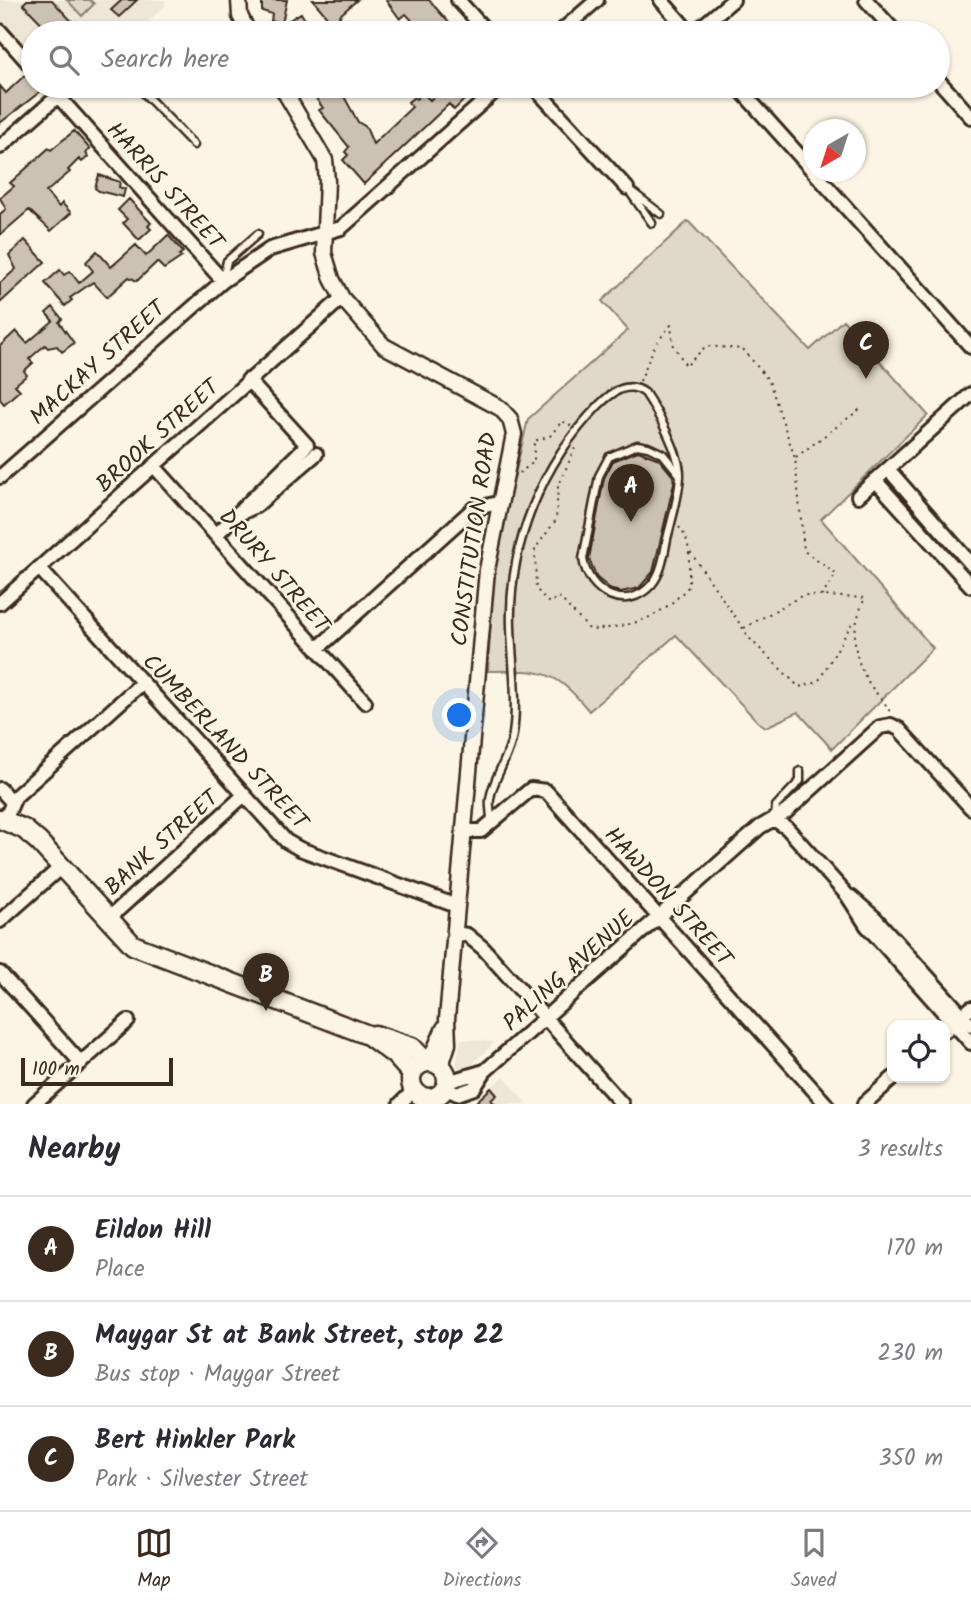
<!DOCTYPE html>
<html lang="en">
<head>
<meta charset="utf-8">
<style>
  :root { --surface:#fff; --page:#f7f7f7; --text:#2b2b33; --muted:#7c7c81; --line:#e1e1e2; --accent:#3b2a1e }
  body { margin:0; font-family:Kalam,sans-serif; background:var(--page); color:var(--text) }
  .controls { position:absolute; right:21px; bottom:21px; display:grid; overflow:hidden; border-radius:14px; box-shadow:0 2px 5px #0004 }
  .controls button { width:63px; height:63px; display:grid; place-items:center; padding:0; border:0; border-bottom:2px solid var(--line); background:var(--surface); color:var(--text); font:35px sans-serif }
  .compass { position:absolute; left:803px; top:119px; width:63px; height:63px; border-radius:50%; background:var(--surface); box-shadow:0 2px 5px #0004; rotate:219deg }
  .scale { position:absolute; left:21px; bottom:18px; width:152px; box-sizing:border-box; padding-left:7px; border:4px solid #3b2a1e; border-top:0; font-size:19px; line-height:24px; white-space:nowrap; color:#3b2a1e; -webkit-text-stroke:5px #fcf5e5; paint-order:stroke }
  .you { position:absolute; left:460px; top:716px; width:24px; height:24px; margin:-18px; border:5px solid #fff; border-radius:50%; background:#1a73e8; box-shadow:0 0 0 10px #1a73e833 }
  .badge { display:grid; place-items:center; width:46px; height:46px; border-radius:50%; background:var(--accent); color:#fff; font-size:23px; font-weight:700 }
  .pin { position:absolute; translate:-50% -58px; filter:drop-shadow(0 2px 4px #0008) }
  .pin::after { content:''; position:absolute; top:37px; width:24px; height:21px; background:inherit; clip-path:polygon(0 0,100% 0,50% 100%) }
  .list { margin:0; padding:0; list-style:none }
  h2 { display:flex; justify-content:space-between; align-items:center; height:91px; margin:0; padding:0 28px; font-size:30px }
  h2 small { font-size:23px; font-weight:400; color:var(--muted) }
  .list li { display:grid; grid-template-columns:46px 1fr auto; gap:21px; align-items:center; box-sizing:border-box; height:105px; padding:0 28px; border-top:2px solid var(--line) }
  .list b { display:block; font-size:26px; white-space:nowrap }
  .list p { margin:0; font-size:23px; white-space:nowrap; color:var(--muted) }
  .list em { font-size:23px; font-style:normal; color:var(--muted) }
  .icon { flex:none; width:38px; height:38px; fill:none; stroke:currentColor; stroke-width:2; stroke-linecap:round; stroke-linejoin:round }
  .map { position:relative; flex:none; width:971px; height:1104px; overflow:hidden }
  .search { position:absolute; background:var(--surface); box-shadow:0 2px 5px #0004; left:21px; right:21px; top:21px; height:77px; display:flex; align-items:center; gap:18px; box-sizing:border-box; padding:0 24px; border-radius:38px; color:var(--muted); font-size:26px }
  .sheet { height:406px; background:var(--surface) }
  nav { display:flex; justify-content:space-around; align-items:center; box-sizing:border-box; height:98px; border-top:2px solid var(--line); background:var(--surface); font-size:19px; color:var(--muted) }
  nav a { display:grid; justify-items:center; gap:4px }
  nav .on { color:var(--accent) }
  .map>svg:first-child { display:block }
  .built { fill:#eee6d6 }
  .green { fill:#e0d8c8; stroke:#8e8173; stroke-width:2 }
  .building { fill:#ccc2b3; stroke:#3b2a1e; stroke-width:2 }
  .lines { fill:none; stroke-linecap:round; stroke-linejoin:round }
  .service-casing { stroke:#3b2a1e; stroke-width:11 }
  .minor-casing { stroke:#3b2a1e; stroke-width:18 }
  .tertiary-casing { stroke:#3b2a1e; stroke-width:19 }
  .secondary-casing { stroke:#3b2a1e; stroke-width:23 }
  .path { stroke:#3b2a1e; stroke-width:2; stroke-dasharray:2 5; stroke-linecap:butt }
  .service { stroke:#fcf5e5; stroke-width:6 }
  .minor { stroke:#fcf5e5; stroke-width:12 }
  .tertiary { stroke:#fcf5e5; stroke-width:14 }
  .secondary { stroke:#fcf5e5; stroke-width:18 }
  .labels { text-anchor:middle; stroke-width:5; stroke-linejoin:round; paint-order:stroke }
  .street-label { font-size:23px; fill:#3b2a1e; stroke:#fcf5e5 }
</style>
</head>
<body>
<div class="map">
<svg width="971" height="1104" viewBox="0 0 971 1104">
  <rect width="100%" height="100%" fill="#fcf5e5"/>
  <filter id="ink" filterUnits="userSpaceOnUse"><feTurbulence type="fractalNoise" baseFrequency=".0143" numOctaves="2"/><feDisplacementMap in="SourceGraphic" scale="14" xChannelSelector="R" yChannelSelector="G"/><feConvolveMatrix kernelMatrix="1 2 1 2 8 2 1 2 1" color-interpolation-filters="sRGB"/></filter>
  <g filter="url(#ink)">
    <path class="built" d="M0,0H165V6L135,33H33V55L0,19Z
      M461,1039L495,1042L463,1073L456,1065Z
      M504,1076L527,1104H472Z"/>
    <path class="green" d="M67,0H90L94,4L82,16Z
      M688,221L810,350L843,320L928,415L821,519L933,648L832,749L798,712L766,727L758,722L676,635L589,711C554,668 541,670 488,671L494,564L528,419L628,330L602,301Z"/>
    <path class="building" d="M27,0H52L77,27L71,33H51L23,4Z
      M122,0H137L119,17L111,10Z
      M262,0H287L282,23L271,21L272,14L262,11Z
      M313,0H357L339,16L345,23L338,30Z
      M386,0H429L458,33H424L406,14L400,19Z
      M301,13L313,33H276L289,25L283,24Z
      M26,74L33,86L41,91L0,123V86L6,93Z
      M318,86H347L341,91L358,122L366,127L373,144L412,107L408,102L414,97L416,99L423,93L430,100L445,86H478L454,110L449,104L364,184L343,160L348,155L345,152L349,147L319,110L323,108L311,92Z
      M74,131L90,149L86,153L88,157L82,162L79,159L68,170L70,172L46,192L59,207L62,203L71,213L51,231L29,210L0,235V214L6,209L0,198L14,186L10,183L49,148L51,150Z
      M99,175L120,182L119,187L125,189L123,197L99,191L95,188Z
      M129,199L151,223L148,226L151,229L139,240L123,223L127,219L118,210Z
      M168,235L183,252L179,255L182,257L164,269L157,262L137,281L129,277L107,297L93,282L70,298L72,300L65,306L45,283L60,270L64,275L70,271L79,283L93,271L86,262L97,251L111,267L136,245L146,256Z
      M25,240L45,262L0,303V283L16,269L9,255Z
      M53,307L62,319L59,322L74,343L62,352L57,346L48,348L45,345L29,359L33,363L24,371L27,375L15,385L20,390L4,404L0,399V346L16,331L27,343L53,321L46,313Z
      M638,451L659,459L673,476L674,483L653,572L639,588L621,592L612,590L597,578L589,559L604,478L613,461Z
      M491,1088L497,1095L491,1100L495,1104H474Z"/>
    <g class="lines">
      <defs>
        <path id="service" d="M137,86L194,145
          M652,223L627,188L661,214
          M223,279L227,261L258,234
          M775,819L776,806L800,781V771
          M491,820C491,813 489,805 490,799C493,777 510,757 513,734C518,699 512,662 511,627C508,545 542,463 599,405C612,392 628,380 645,393C657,411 681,455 680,476C679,497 672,518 667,539C664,554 662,572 652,584C626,614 588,592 583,559L599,476L609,457L637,445L648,447L663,454L680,475"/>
        <path id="minor" d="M458,0L488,33
          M661,0L690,33
          M866,0L896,33
          M0,31L33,68
          M559,33L597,0
          M694,33L733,0
          M938,80L971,117
          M49,86L223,281
          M533,86L627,188
          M737,86L971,347
          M0,147L58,96
          M154,466L365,702
          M888,469L971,564
          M0,477L223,281L270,249L341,228L501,86
          M875,480L971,586
          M858,496L971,394
          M241,513L256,506L316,454
          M216,535L307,445L248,380
          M39,568L286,841L300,849L457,906
          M0,603L342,298
          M317,649L473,509L498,503
          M0,789L11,801
          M5,820L15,797L142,683
          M775,820L787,828L847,895L867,926L971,1043
          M464,831H481L531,789L546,791L826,1104
          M851,897L875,918L971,1025
          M107,920L243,796
          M0,921L61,867
          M455,933L467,935L483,948L622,1104
          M0,973L81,1063
          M945,1031L971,1008
          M447,1082L485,1071
          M445,1088L457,1094L474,1088L485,1071L760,827L786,812L880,727L891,725L899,729L971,808
          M34,1104L128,1021
          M400,1104L414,1090
          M864,1104L893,1078"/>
        <path id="tertiary" d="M239,0L240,16L249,33
          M281,86L325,160L327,181L324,253L332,279L342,298L384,346L500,408L510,419L514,434L487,570L447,1019L448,1044L441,1066
          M429,1062L444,1028"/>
        <path id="secondary" d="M0,819L24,829L39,842L133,945L368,1035L395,1055L412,1074
          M375,1035L412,1047L426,1062
          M411 1080a18 18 0 1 1 36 0a18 18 0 1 1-36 0Z"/>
      </defs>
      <use href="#service" class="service-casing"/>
      <use href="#minor" class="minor-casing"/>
      <use href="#tertiary" class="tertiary-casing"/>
      <use href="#secondary" class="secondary-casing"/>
      <path class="path" d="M640,381L655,345L671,325L673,344L686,366L706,346L743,349L769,381L795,458L804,551L836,574L822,596
        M575,448L558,487L556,520L535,549L536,589L549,603L559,597L590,630C635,626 659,619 689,586V550
        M796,457L863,407
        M519,473L534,462V441L550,436L562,421L571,426
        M679,527L686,537L689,550L751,640L799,687L818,682L854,620
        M744,628L803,595L865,598C851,628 851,654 869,683C876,695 886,701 891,715"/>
      <use href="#service" class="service"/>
      <use href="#minor" class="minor"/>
      <use href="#tertiary" class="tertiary"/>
      <use href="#secondary" class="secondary"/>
    </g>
  </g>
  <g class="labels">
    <g class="street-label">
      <text transform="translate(166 185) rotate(48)" y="8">HARRIS STREET</text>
      <text transform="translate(97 362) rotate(-42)" y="8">MACKAY STREET</text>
      <text transform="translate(157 435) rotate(-42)" y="8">BROOK STREET</text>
      <text transform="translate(473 539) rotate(-82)" y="8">CONSTITUTION ROAD</text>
      <text transform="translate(275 570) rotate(49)" y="8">DRURY STREET</text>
      <text transform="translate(226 741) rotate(47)" y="8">CUMBERLAND STREET</text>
      <text transform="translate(161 842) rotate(-42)" y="8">BANK STREET</text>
      <text transform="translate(669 896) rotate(48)" y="8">HAWDON STREET</text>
      <text transform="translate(568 970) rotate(-42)" y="8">PALING AVENUE</text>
    </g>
  </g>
</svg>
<div class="controls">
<button><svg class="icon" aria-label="locate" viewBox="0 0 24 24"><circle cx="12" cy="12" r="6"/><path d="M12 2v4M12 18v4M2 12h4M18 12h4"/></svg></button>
</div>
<svg class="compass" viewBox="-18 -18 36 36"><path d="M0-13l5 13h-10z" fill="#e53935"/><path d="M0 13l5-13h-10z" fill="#7c7c81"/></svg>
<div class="scale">100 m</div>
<div class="you"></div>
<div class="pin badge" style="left:631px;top:522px">A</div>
<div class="pin badge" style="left:266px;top:1011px">B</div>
<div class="pin badge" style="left:866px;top:379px">C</div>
<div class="search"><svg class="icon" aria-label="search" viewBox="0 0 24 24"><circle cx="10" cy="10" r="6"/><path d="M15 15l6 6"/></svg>Search here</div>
</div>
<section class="sheet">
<h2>Nearby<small>3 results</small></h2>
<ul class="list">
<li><span class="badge">A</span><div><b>Eildon Hill</b><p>Place</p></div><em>170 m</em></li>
<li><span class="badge">B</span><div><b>Maygar St at Bank Street, stop 22</b><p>Bus stop · Maygar Street</p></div><em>230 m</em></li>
<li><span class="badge">C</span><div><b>Bert Hinkler Park</b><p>Park · Silvester Street</p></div><em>350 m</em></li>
</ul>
</section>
<nav>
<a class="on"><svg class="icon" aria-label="map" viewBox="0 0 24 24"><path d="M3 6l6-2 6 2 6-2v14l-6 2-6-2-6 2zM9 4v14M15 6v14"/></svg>Map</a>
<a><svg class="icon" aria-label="directions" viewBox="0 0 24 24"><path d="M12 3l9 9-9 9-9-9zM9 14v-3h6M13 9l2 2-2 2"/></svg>Directions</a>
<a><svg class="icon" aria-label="saved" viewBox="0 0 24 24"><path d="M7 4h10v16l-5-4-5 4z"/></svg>Saved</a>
</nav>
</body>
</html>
